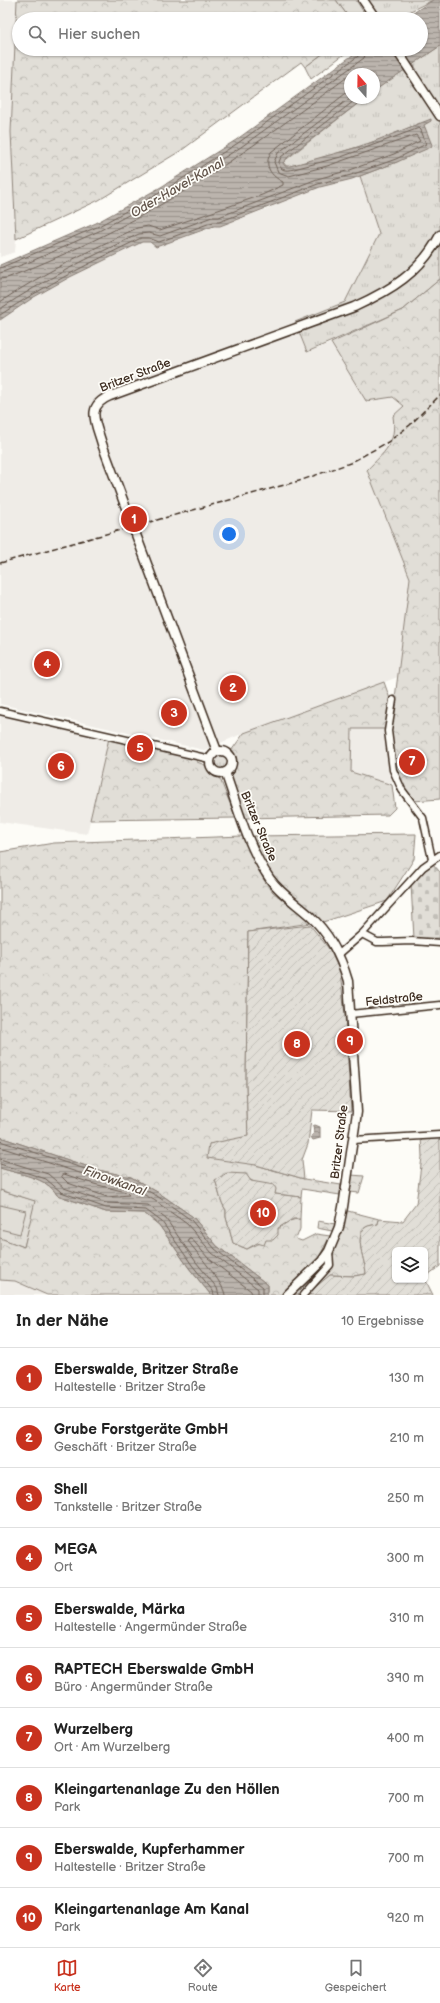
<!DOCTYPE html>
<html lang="de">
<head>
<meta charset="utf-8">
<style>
  :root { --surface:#fff; --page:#f2f2f2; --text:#222; --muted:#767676; --line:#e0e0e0; --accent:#c8321e }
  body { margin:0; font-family:"Balsamiq Sans",sans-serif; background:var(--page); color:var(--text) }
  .controls { position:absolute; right:12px; bottom:12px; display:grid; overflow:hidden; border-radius:6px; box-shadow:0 1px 3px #0004 }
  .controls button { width:36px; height:36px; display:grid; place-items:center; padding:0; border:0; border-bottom:1px solid var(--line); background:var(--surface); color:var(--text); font:20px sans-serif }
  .compass { position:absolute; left:344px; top:68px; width:36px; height:36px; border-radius:50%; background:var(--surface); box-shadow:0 1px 3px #0004; rotate:340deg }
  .you { position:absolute; left:229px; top:534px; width:14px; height:14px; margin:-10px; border:3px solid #fff; border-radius:50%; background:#1a73e8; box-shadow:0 0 0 6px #1a73e833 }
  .badge { display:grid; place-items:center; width:26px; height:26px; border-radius:50%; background:var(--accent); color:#fff; font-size:13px; font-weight:700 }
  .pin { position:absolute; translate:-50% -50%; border:2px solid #fff; box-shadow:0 1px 4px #0006 }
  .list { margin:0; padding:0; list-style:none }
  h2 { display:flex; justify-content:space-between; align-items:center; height:52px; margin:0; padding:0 16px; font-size:17px }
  h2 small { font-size:13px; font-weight:400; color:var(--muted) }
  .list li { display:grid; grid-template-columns:26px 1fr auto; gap:12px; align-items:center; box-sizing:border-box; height:60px; padding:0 16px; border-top:1px solid var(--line) }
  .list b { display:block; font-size:15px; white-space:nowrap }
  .list p { margin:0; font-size:13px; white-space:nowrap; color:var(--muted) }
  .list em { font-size:13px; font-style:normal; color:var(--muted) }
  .icon { flex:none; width:22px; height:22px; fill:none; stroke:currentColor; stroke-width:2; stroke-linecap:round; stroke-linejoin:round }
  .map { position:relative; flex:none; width:440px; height:1295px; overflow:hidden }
  .search { position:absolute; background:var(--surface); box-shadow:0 1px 3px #0004; left:12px; right:12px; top:12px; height:44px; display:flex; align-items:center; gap:10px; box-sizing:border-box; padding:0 14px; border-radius:22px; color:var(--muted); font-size:15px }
  .sheet { height:652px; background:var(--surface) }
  nav { display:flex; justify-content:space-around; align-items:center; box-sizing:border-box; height:56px; border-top:1px solid var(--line); background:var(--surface); font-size:11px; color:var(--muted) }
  nav a { display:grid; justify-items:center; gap:2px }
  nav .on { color:var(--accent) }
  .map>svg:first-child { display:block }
  .built { fill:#efece7 }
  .grass { fill:url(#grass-tufts); stroke:#8e847a }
  .forest { fill:url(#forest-crowns); stroke:#8e847a }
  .cemetery { fill:url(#cemetery-stones); stroke:#8e847a }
  .garden { fill:url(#garden-furrows); stroke:#8e847a }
  .pitch { fill:#e1ded7; stroke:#8e847a }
  .water { fill:url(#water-rules); stroke:#887d74 }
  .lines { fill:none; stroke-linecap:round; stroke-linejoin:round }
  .shore { stroke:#6e6157; stroke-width:1 }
  .minor-casing { stroke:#3b2a1e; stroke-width:9 }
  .major-casing { stroke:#3b2a1e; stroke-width:11 }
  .minor { stroke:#fdfcf7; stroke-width:6 }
  .major { stroke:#fdfcf7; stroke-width:8 }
  .rail { stroke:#3b2a1e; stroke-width:1.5; stroke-dasharray:6 3; stroke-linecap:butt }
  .labels { text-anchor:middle; stroke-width:3.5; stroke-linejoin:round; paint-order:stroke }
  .street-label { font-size:12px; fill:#3b2a1e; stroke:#fdfcf7 }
  .water-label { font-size:13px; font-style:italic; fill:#615349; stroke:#fdfcf7 }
</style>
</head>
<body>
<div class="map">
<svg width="440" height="1295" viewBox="0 0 440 1295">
  <defs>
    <pattern id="grass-tufts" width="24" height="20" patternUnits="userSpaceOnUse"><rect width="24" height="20" fill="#e1ded7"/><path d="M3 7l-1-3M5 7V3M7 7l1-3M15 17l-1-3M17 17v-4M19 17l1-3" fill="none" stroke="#c2bfb8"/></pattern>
    <pattern id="forest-crowns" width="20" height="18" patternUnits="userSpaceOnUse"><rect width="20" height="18" fill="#e1ded7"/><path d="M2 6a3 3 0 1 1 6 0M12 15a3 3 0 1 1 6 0" fill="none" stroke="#c2bfb8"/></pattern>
    <pattern id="cemetery-stones" width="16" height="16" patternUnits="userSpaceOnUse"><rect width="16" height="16" fill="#e1ded7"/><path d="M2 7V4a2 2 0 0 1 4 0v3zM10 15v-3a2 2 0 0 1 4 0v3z" fill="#c2bfb8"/></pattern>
    <pattern id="garden-furrows" width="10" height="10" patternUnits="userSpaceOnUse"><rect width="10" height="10" fill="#e1ded7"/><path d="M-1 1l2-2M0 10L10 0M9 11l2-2" fill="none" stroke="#c2bfb8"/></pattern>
    <pattern id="water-rules" width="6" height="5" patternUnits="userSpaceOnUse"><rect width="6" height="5" fill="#bbb4ad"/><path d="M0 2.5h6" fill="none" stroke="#99938c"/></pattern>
  </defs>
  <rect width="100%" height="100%" fill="#fdfcf7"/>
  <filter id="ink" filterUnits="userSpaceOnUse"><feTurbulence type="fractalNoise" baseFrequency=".025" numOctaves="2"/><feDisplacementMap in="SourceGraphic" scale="8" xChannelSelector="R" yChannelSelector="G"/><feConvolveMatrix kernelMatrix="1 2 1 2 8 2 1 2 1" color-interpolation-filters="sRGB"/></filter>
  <g filter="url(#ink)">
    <path class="built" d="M0,0H17L11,132L16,239L15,252L0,257Z
      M360,176L379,234L345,302L295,322L307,352L331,343L366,401L393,397L404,406L393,416L395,426L390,446L367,470L410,578L398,677L244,733L204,750L0,704V320L34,297L70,277L142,242H150L156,247L270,208L275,204L320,187Z
      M0,713L109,738L87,834L0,822Z
      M352,729H387L392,785L351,772Z
      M0,1280L15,1281L47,1295H0Z"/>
    <path class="grass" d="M336,0H356L368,19H350Z
      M366,0H433L394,19H379Z
      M440,46V279L403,310L307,352L295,322L345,302L379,234L360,176L397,162L404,158L420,123L382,139L329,156L287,167L283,162L365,98H374V91L403,70L408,76L417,70L413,64Z
      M329,49H351L311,79L305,67Z
      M212 762a8 8 0 1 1 16 0a8 8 0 1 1-16 0Z
      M0,1190L36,1201L24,1247L0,1238Z"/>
    <path class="forest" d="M17,0H336L350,19H19V49H329L305,67L301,62L182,150L99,200L16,239L11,132Z
      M440,279V799L413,801L404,788L396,769L391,730L410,578L367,470C384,452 397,444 393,416L404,406L393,397L366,401L331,343L403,310Z
      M384,682L390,699L387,729H352L351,772L392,785L395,808L388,815L244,818L230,775L234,762L231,751L244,733Z
      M109,738L133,744L136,748L143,750L148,748L197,760V762L205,765L210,773L220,779L236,818L90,820Z
      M416,834L414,859L387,901L320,923L287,894L262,864L251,836Z
      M243,836L264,880L273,892L311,923L248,932L246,1083L248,1137L209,1144L256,1165L304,1179L341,1185L340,1195L302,1189L301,1197L275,1194L247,1178L215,1180C219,1190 220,1202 226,1210V1217L233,1243L247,1249C253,1246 262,1243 267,1239C278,1231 284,1219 300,1219V1229L296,1239L302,1241L316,1234L330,1236L317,1261L280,1295H266L268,1291V1285L217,1246L193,1217L159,1193L131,1177L98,1170L0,1137V852L54,843Z
      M0,1168C18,1174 47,1177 57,1195L106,1212L144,1213L159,1225L189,1268L211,1295H47L15,1281L0,1280V1238L24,1247L35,1201L0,1190Z
      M351,1175L364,1176L359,1193L350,1192L351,1189L348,1186Z
      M344,1210L379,1219L378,1224C375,1225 369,1225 366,1227C353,1236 366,1262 366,1274L354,1276L330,1275L310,1295H293L323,1263Z
      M318,1221L335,1224L332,1231L317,1228Z"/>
    <path class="cemetery" d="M432,863L440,872V938L414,939L411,884Z"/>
    <path class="garden" d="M310,925L330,950L340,972L345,1015L351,1111L312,1110L308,1144L302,1160L304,1179L256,1165L207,1158L209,1144L248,1136L246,1083L248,932Z
      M440,1135V1266L425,1277V1250H395V1280L425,1279L433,1295H310L313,1289L330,1275L354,1276L366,1274C366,1262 353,1236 366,1227C369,1225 375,1225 378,1224L379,1219L403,1221L416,1204L422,1157L421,1136Z
      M227,1173L246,1174L251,1181L274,1185L276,1189L275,1194L301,1197L300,1219H293L278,1228V1235L273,1240H266L264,1245L257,1243L247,1249L233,1243L226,1217V1210C220,1202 219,1190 215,1180Z"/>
    <path class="pitch" d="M0,1205L26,1211L20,1234L0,1229Z"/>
    <path class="water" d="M433,0H440V46L374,91V74H350V98H365L288,157L283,163L285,166H290L362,146L431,119V121L424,125L432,145L431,147L397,162L352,179L320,187L220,226H214L156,247L150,242H142L70,277L34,297L0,320V265L96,223L161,187L236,140L361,49H421V19H404Z
      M315,1125L320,1127V1138L313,1140L311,1137L314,1133L313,1126Z
      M0,1137L98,1170L131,1177L159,1193L193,1217L217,1246L268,1285V1291L266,1295H211L189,1268L159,1225L144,1213L106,1212L57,1195C47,1177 18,1174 0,1168Z"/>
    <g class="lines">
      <path class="shore" d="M0,268L97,227L163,191L238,143L361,54L362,49
        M0,273L32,261L99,231L165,195L241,147L364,58L367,49
        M0,279L7,278C45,263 84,246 120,227C202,185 276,130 350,75
        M0,302C43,273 90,250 137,228L148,226L160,230L262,195L283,185V182C271,176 263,166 271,152L350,90
        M0,309C44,280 91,256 139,234L149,233L160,236L212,217H219L317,179L350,170L394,154L420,141L416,135L327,166L289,176L278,172L274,162L278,153L350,98
        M0,315C45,285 92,262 141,238H149L159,242L213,222H219L318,184L351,175L396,159L426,144L421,130L419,128L341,157L290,170C284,171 279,169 279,162L281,157L358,98
        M0,1141L97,1173L130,1181L157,1196L191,1220L215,1249L263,1287V1295
        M0,1147L95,1178L128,1186L154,1200L187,1224L212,1253L258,1289V1295
        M0,1159L48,1174L64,1188L106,1203L148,1205L166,1219L196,1262L217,1288L219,1295
        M0,1164L46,1179L61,1192L106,1208L146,1210L162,1222L192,1265L213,1291L214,1295
        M64,1174L94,1184L126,1192L129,1195L107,1197L68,1183L62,1177Z
        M225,1295C224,1283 196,1252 188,1241L189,1238H191L208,1258L251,1291L252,1295"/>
      <defs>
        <path id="minor" d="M393,700L388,731L393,770L402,790L423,818L432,859
          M0,711L210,759
          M362,934L377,942H383L412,941L440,943
          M339,954L362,934L423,867L440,855
          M350,1014L440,1005
          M353,1140L440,1135
          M303,1295L330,1265L329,1251"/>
        <path id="major" d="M363,0L376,19
          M396,49L440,116
          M210 762a11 11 0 1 1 22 0a11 11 0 1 1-22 0Z
          M217,751L102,444C96,423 85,406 110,396L354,307C391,290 420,273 440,235
          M225,772C238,808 248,848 270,879C281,894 297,904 310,916C330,934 341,957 348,981L357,1112L343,1207L339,1227L329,1251L322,1261L287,1295"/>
      </defs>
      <use href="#minor" class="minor-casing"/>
      <use href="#major" class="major-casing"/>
      <use href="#minor" class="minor"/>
      <use href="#major" class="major"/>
      <path class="rail" d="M0,563L299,481L350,463L388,442L410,425L440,395"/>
    </g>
  </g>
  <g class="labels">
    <g class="street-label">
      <text transform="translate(135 375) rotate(-21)" y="4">Britzer Straße</text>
      <text transform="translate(259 826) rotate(67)" y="4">Britzer Straße</text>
      <text transform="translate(394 999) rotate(-6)" y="4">Feldstraße</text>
      <text transform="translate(339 1142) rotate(-83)" y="4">Britzer Straße</text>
    </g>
    <g class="water-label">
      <text transform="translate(177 187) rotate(-30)" y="5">Oder-Havel-Kanal</text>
      <text transform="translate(115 1180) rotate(20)" y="5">Finowkanal</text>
    </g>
  </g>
</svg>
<div class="controls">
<button><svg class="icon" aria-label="layers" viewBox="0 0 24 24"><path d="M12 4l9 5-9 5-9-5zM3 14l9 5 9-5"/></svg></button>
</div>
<svg class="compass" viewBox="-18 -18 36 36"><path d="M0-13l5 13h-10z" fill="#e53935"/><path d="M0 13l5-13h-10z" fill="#767676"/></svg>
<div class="you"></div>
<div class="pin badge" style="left:134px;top:519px">1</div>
<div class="pin badge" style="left:233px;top:688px">2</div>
<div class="pin badge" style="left:174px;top:713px">3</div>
<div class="pin badge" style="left:47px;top:664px">4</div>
<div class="pin badge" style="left:140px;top:748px">5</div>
<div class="pin badge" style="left:61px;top:766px">6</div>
<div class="pin badge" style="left:412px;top:762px">7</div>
<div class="pin badge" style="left:297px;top:1044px">8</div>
<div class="pin badge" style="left:350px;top:1041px">9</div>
<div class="pin badge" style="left:263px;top:1213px">10</div>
<div class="search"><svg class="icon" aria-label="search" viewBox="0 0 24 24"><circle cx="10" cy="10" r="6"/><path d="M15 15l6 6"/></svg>Hier suchen</div>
</div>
<section class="sheet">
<h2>In der Nähe<small>10 Ergebnisse</small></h2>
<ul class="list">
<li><span class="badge">1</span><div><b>Eberswalde, Britzer Straße</b><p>Haltestelle · Britzer Straße</p></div><em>130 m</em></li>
<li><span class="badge">2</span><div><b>Grube Forstgeräte GmbH</b><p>Geschäft · Britzer Straße</p></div><em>210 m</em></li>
<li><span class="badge">3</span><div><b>Shell</b><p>Tankstelle · Britzer Straße</p></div><em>250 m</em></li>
<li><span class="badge">4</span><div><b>MEGA</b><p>Ort</p></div><em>300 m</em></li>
<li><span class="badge">5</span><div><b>Eberswalde, Märka</b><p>Haltestelle · Angermünder Straße</p></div><em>310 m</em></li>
<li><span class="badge">6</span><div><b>RAPTECH Eberswalde GmbH</b><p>Büro · Angermünder Straße</p></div><em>390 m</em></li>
<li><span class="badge">7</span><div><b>Wurzelberg</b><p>Ort · Am Wurzelberg</p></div><em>400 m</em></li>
<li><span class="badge">8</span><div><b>Kleingartenanlage Zu den Höllen</b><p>Park</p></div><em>700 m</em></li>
<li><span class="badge">9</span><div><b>Eberswalde, Kupferhammer</b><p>Haltestelle · Britzer Straße</p></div><em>700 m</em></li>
<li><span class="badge">10</span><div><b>Kleingartenanlage Am Kanal</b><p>Park</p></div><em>920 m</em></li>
</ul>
</section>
<nav>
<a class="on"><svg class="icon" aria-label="map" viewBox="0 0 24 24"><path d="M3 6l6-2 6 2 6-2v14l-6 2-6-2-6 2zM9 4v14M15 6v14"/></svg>Karte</a>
<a><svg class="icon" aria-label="directions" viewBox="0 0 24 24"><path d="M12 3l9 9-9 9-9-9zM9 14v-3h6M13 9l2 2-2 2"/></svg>Route</a>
<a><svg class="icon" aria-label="saved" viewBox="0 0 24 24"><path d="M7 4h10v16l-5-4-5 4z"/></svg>Gespeichert</a>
</nav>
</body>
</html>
